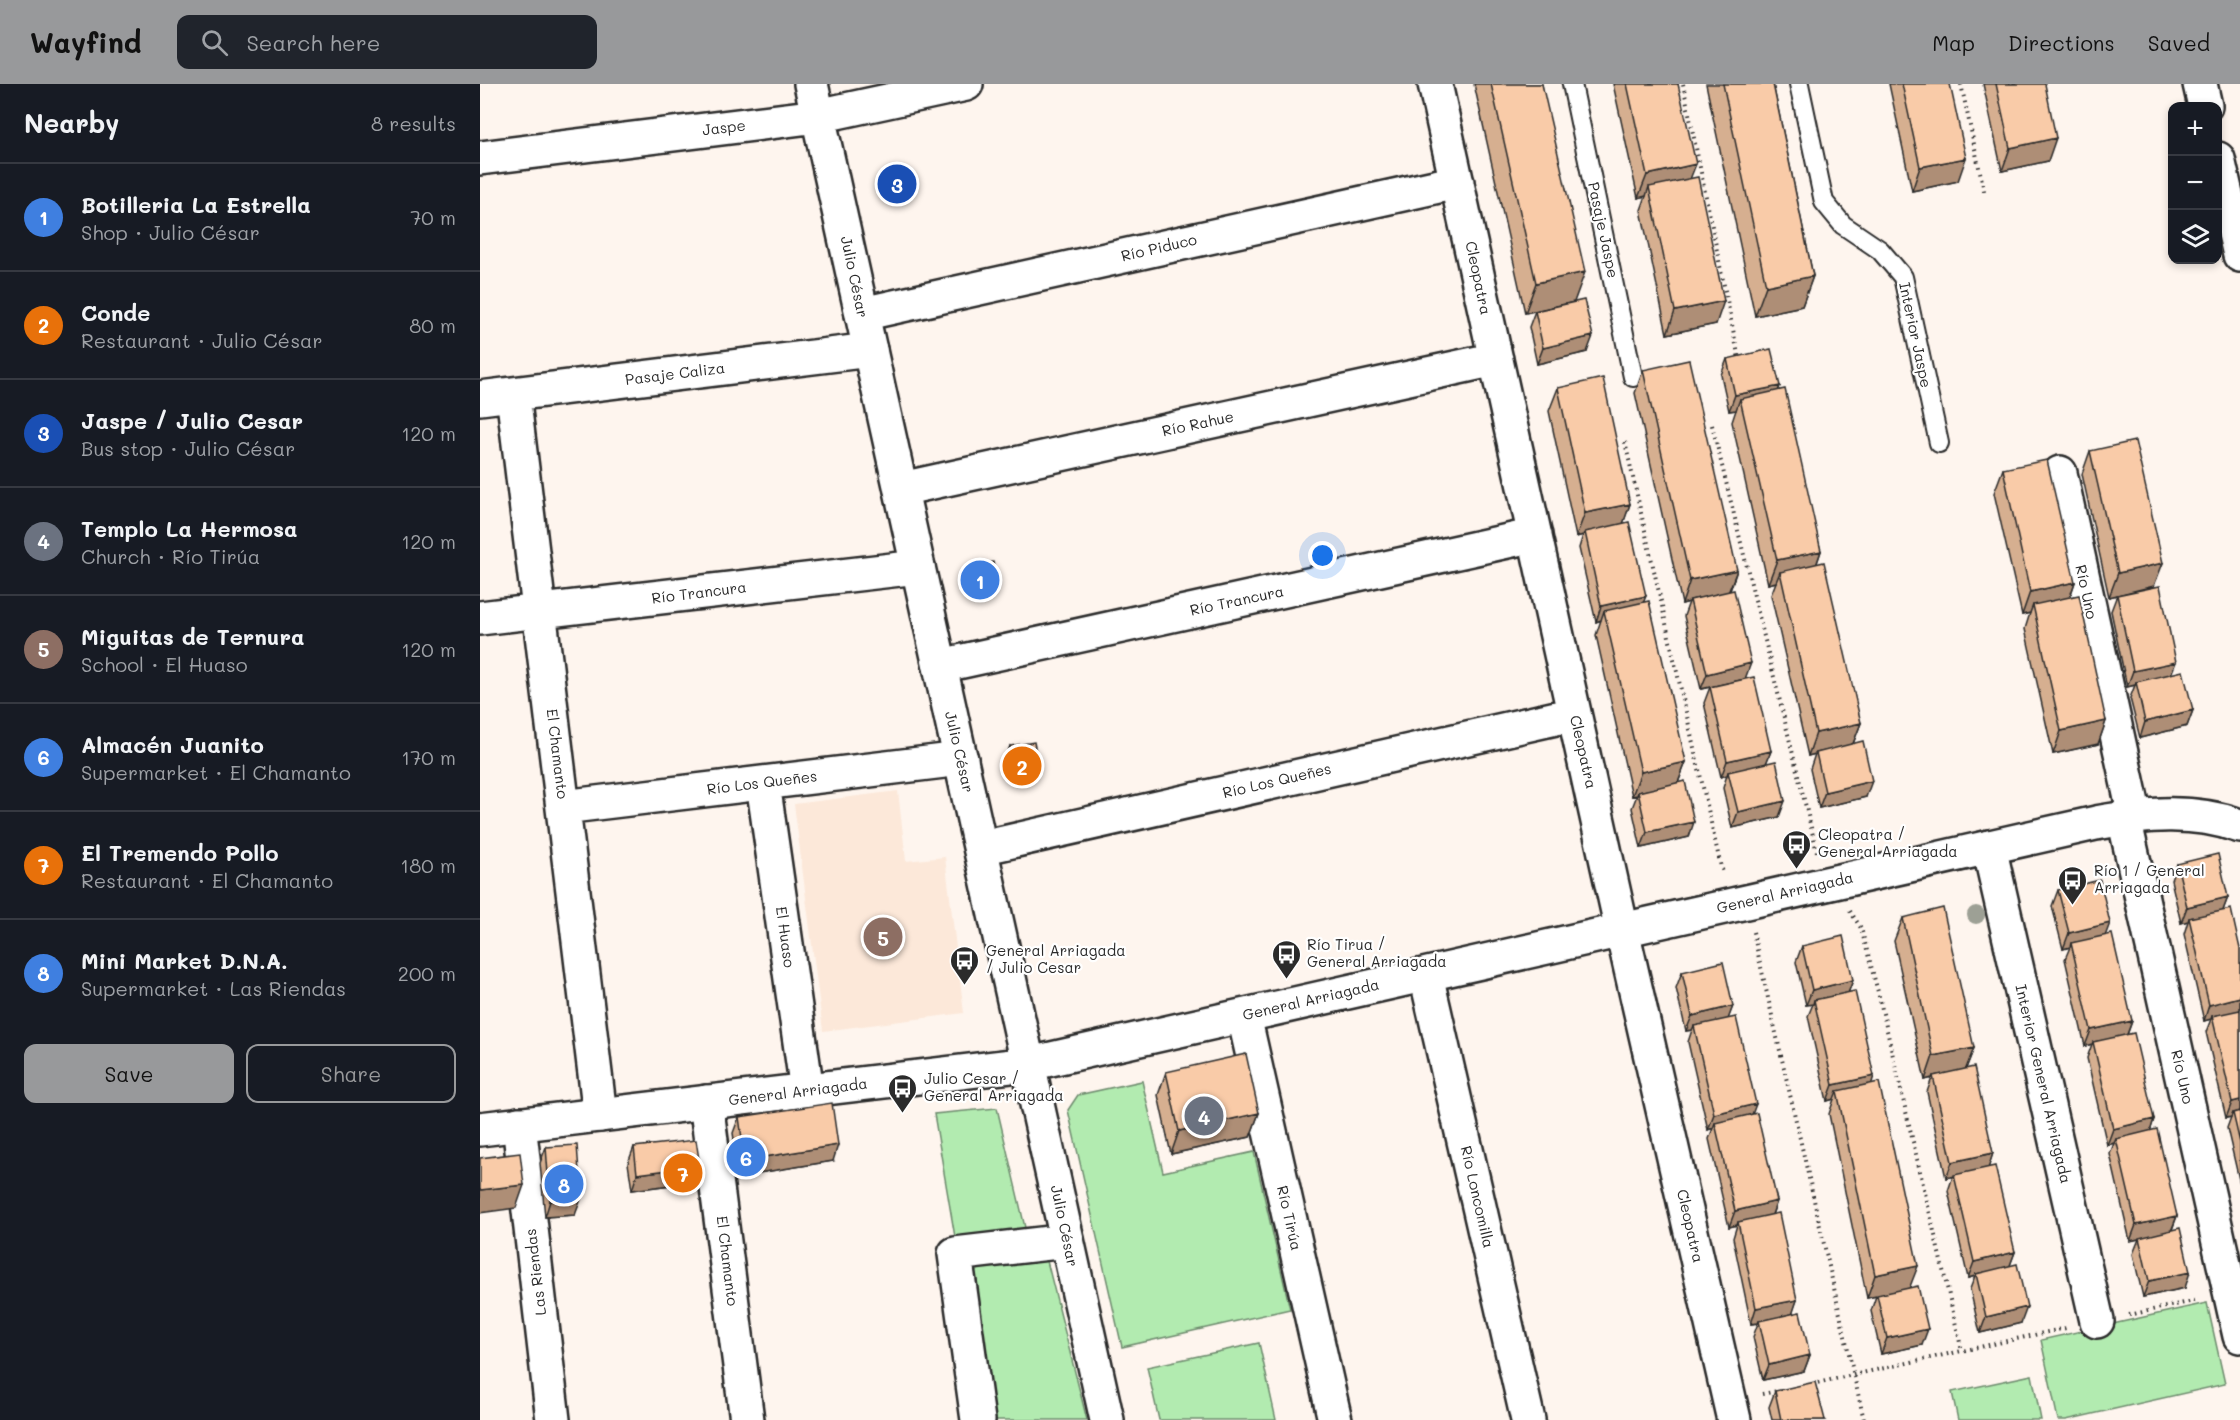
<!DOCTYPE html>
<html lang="en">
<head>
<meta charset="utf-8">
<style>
  :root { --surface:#171b24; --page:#20242c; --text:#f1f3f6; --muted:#9ea1a6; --line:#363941; --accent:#98999b }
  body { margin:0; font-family:Mali,sans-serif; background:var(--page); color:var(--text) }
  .controls { position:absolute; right:18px; top:18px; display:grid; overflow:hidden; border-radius:12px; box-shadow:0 3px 9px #0003 }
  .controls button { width:54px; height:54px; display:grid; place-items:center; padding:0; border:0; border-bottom:2px solid var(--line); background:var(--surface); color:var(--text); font:30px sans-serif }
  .you { position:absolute; left:843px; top:472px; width:21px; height:21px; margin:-15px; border:4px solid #fff; border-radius:50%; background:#1a73e8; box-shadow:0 0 0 9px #1a73e833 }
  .badge { display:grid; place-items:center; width:39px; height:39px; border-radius:50%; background:var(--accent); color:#fff; font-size:20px; font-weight:700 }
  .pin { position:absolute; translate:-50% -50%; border:3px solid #fff; box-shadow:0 2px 6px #0006 }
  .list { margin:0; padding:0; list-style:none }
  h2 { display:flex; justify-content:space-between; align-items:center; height:78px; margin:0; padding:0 24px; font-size:26px }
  h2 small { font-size:20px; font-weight:400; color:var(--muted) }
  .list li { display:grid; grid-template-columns:39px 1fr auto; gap:18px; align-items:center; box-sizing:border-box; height:108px; padding:0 24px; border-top:2px solid var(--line) }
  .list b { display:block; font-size:22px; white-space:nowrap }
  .list p { margin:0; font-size:20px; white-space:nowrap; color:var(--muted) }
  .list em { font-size:20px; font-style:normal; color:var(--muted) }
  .actions { display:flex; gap:12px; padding:18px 24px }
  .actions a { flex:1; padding:14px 0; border:2px solid var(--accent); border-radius:12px; text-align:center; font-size:21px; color:var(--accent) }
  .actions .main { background:var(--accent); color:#111 }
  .icon { flex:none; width:33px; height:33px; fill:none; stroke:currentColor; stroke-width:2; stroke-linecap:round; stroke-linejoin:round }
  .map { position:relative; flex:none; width:1760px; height:1336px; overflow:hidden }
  header { display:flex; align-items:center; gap:36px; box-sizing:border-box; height:84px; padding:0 30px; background:var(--accent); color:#111 }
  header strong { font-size:28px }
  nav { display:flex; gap:33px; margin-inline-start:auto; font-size:21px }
  .search { width:420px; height:54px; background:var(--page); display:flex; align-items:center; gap:15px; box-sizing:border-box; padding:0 21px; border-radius:12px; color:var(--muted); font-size:22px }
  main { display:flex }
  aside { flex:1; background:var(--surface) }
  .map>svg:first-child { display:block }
  .built { fill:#fce8d9 }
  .green { fill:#b2ebb0; stroke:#6e8b6e; stroke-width:1.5 }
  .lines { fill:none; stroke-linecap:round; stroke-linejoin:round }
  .lane-casing { stroke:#2b2b2b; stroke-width:22 }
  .street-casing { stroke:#2b2b2b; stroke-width:38 }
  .secondary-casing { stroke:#2b2b2b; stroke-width:38 }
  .path { stroke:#2b2b2b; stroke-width:4; stroke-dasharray:1.5 4.5; stroke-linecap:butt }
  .lane { stroke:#fff; stroke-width:18 }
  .street { stroke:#fff; stroke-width:33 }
  .secondary { stroke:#fff; stroke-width:33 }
  .tree { fill:#9da095 }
  .wall { fill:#d6af90; stroke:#2b2b2b; stroke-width:1.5 }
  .shaded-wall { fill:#ae8e76; stroke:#2b2b2b; stroke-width:1.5 }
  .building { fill:#f9cba8; stroke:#2b2b2b; stroke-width:1.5 }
  .labels { text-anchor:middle; stroke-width:4.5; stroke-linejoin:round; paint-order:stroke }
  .street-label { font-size:15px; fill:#2b2b2b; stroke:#fff }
  .poi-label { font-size:15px; fill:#2b2b2b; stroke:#fff; text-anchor:start }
</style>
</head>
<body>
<header>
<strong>Wayfind</strong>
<div class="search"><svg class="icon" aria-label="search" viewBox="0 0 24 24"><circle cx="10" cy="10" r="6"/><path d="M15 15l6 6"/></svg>Search here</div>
<nav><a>Map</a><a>Directions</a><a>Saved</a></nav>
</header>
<main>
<aside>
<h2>Nearby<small>8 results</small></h2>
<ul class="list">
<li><span class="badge" style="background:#3f7fe0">1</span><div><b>Botilleria La Estrella</b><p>Shop · Julio César</p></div><em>70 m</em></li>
<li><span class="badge" style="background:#e8710a">2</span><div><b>Conde</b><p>Restaurant · Julio César</p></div><em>80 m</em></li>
<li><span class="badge" style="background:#1a4fb4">3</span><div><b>Jaspe / Julio Cesar</b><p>Bus stop · Julio César</p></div><em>120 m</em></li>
<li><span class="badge" style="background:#6b7280">4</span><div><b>Templo La Hermosa</b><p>Church · Río Tirúa</p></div><em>120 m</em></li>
<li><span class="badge" style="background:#8d6e63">5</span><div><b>Miguitas de Ternura</b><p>School · El Huaso</p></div><em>120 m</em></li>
<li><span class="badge" style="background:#3f7fe0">6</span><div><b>Almacén Juanito</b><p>Supermarket · El Chamanto</p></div><em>170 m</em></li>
<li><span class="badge" style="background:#e8710a">7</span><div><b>El Tremendo Pollo</b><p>Restaurant · El Chamanto</p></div><em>180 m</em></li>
<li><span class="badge" style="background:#3f7fe0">8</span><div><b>Mini Market D.N.A.</b><p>Supermarket · Las Riendas</p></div><em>200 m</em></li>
</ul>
<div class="actions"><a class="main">Save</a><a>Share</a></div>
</aside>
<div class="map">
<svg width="1760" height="1336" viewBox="0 0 1760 1336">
  <rect width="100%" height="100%" fill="#fef5ee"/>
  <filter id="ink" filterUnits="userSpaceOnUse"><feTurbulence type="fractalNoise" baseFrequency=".0167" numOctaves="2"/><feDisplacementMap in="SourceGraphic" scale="12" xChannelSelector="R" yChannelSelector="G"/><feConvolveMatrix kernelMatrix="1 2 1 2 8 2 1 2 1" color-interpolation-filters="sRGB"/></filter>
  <g filter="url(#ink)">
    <path class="built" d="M418,707L426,777L465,773L484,929L343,947L314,720Z"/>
    <path class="green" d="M662,997L683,1088L774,1068L810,1225L642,1263L588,1026L598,1011Z
      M517,1024L547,1152L476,1159L454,1030Z
      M565,1169L607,1336H508L485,1178Z
      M1727,1219L1745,1300L1586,1336H1578L1561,1256Z
      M779,1259L796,1336H679L667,1283Z
      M1552,1291L1561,1336H1478L1472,1308Z"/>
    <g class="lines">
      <defs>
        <path id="lane" d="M1092,0L1153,293
          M1319,0L1344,118L1363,141L1400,166L1423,193L1459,359"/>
        <path id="street" d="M955,0L1142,846L1254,1336
          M1720,0L1725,22
          M0,74L338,32L486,0
          M1738,75L1760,171
          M382,230L977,98
          M33,310L120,1031
          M0,314L390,266
          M1580,389L1655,733
          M421,405L1016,275
          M0,534L438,483
          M460,582L1055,451
          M283,699L327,1007
          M83,723L481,675
          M1644,734L1760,1252
          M1509,763L1617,1237
          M501,764L1094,630
          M946,891L1048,1336
          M764,932L855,1336
          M226,1018L267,1336
          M39,1040L73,1336
          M498,1336L475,1170L587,1157"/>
        <path id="secondary" d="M331,0L627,1336
          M0,1045L549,980L1616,739C1664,730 1713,725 1760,742"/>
      </defs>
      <use href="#lane" class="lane-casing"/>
      <use href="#street" class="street-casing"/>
      <use href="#secondary" class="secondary-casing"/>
      <path class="path" d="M1203,0L1259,275
        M1481,0L1505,111
        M1232,341L1337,768
        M1145,358L1241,783L1244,790
        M1370,827L1381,844L1398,908L1482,1267
        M1273,848L1384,1336
        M1649,1231L1718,1216
        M1332,1300L1586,1244
        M1282,1310L1298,1307"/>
      <use href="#lane" class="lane"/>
      <use href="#street" class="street"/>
      <use href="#secondary" class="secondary"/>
    </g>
    <circle class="tree" cx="1496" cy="831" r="9"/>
    <path class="wall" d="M994,0H1062L1094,218L1107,268L1057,280L1049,243L1055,227L1089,219L1045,229Z
      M1133,0H1198L1210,94L1236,240L1187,250L1161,126L1166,112L1158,114Z
      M1226,0H1293L1333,192L1322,222L1275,232Z
      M1409,0H1470L1478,97L1432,107Z
      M1503,0H1565L1568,77L1522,87Z
      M1247,275L1300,302L1298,307L1341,467L1337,479L1381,639L1373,660L1386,713L1339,724L1330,685L1335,670L1328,672L1291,511L1296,498L1288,500L1252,338L1256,326L1249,327L1241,291Z
      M1163,286L1257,486L1250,507L1265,595L1291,667L1286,679L1299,733L1252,744L1243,704L1247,691L1241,693L1224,619L1230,603L1221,605L1204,532L1209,518L1202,520L1155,309Z
      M1078,304L1150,420L1143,439L1206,678L1198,699L1209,753L1161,764L1152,724L1157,711L1152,712L1116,551L1121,536L1116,538L1099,464L1103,451L1096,453L1069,327Z
      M1610,367L1674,502L1629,513L1602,390Z
      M1523,385L1595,498L1590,513L1626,637L1618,660L1573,670L1545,545L1550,529L1542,531L1514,409Z
      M490,482L516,494L513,502L490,506L487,490Z
      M1637,511L1691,590L1713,626L1707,642L1660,654L1650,614L1655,601L1647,603L1631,527Z
      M530,662L556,693L532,697L527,670Z
      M1697,780L1748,813L1743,826L1760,865V1100L1747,1044L1751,1033L1746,1034L1726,948L1731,935L1724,937L1704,850L1708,837L1701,839L1691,796Z
      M1578,806L1625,852L1652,937L1647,951L1674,1035L1670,1047L1697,1132L1692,1146L1705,1204L1663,1213L1653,1170L1659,1155L1650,1157L1630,1070L1634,1059L1627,1061L1607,974L1612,960L1605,962L1585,875L1590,863L1583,865L1572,822Z
      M1423,834L1494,964L1486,984L1513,1069L1508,1083L1535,1168L1530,1181L1541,1239L1500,1249L1490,1205L1495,1192L1488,1194L1468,1107L1473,1092L1466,1094L1447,1008L1452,994L1445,996L1414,857Z
      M1322,862L1373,896L1368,909L1391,1000L1430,1203L1442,1261L1401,1270L1391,1227L1396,1212L1387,1214L1349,1030L1354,1015L1347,1017L1328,932L1333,920L1326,921L1316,878Z
      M1202,888L1253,922L1248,934L1272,1030L1297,1117L1292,1131L1317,1216L1312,1229L1330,1271L1324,1287L1283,1296L1273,1253L1278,1239L1271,1240L1253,1154L1257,1141L1249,1143L1229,1055L1233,1044L1228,1046L1208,958L1212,946L1206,947L1196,904Z
      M686,988L779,1029L770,1053L691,1070L678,1011Z
      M259,1033L353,1077L260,1092L253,1049Z
      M66,1063L95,1131L65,1133L60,1079Z
      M154,1063L220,1082L214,1098L152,1106L148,1079Z
      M1295,1307L1345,1336H1292L1289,1323Z"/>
    <path class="shaded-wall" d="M1576,54L1568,77L1522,87L1530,64Z
      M1486,74L1478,97L1432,107L1440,83Z
      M1216,80L1207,103H1169L1166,112L1158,114L1167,91Z
      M1105,188L1094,218L1045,229L1056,199Z
      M1333,192L1322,222L1275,232L1286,202Z
      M1244,217L1236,240L1187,250L1195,227Z
      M1113,252L1107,268L1057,280L1063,264Z
      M1300,302L1294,318L1260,315L1256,326L1249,327L1255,311Z
      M1150,420L1142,443L1105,448L1103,451L1096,453L1105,429Z
      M1341,467L1333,490L1300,488L1296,498L1288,500L1297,476Z
      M1683,479L1674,502L1629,513L1638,489Z
      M1257,486L1248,509L1210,516L1209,518L1202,520L1210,496Z
      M516,494L513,502L490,506L493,498Z
      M1595,498L1587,521H1553L1550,529L1542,531L1550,508Z
      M1166,512L1160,527H1124L1121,536L1116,538L1121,522Z
      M1696,578L1690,593L1656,598L1655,601L1647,603L1653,587Z
      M1271,579L1265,595L1221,605L1227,590Z
      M1713,626L1707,642L1660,654L1665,638Z
      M1626,637L1618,660L1573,670L1581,647Z
      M1381,639L1372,662L1336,669L1335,670L1328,672L1336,649Z
      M1291,667L1285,682L1248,688L1247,691L1241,693L1247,677Z
      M1206,678L1197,701L1158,708L1157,711L1152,712L1161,688Z
      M559,685L556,693L532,697L535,689Z
      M1392,697L1386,713L1339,724L1345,708Z
      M1305,717L1299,733L1252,744L1258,728Z
      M1214,738L1209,753L1161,764L1167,748Z
      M1748,813L1742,829L1709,834L1708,837L1701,839L1707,823Z
      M1630,839L1624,855L1591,859L1590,863L1583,865L1589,849Z
      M1373,896L1367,912L1334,916L1333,920L1326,921L1332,906Z
      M1760,913V928L1732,932L1731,935L1724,937L1729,921Z
      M1253,922L1247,938L1214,942L1212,946L1206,947L1212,932Z
      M1652,937L1646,953L1613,958L1612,960L1605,962L1611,946Z
      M1494,964L1485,987L1453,992L1452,994L1445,996L1453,972Z
      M1394,992L1389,1008L1357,1007L1354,1015L1347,1017L1353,1001Z
      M1760,1016V1031L1753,1029L1751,1033L1746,1034L1752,1018Z
      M1276,1020L1270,1036L1235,1039L1233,1044L1228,1046L1234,1030Z
      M779,1029L770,1053L691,1070L699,1047Z
      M1674,1035L1669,1051L1636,1055L1634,1059L1627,1061L1633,1045Z
      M358,1061L353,1077L260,1092L265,1076Z
      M1513,1069L1508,1085L1466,1094L1472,1078Z
      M220,1082L214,1098L152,1106L157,1090Z
      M44,1101L36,1124L0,1129V1106Z
      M101,1115L95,1131L65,1133L70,1117Z
      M1297,1117L1291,1133L1258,1138L1257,1141L1249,1143L1255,1127Z
      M1697,1132L1691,1147L1650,1157L1656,1141Z
      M1535,1168L1529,1184L1496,1190L1495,1192L1488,1194L1494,1178Z
      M1438,1182L1429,1205L1387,1214L1395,1191Z
      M1710,1188L1705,1204L1663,1213L1669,1197Z
      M1317,1216L1312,1231L1279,1237L1278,1239L1271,1240L1276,1224Z
      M1547,1223L1541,1239L1500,1249L1506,1233Z
      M1448,1245L1442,1261L1401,1270L1407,1254Z
      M1330,1271L1324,1287L1283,1296L1289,1281Z"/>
    <path class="building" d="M1011,0H1062L1105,188L1056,199Z
      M1147,0H1198L1216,80L1167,91Z
      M1243,0H1293L1333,192L1286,202Z
      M1422,0H1470L1486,74L1440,83Z
      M1516,0H1565L1576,54L1530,64Z
      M1218,93L1244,217L1195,227L1169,103Z
      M1104,216L1113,252L1063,264L1055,227Z
      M1291,265L1300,302L1255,311L1247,275Z
      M1209,276L1257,486L1210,496L1163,286Z
      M1123,294L1150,420L1105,429L1078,304Z
      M1305,305L1341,467L1297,476L1260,315Z
      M1655,357L1683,479L1638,489L1610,367Z
      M1567,376L1595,498L1550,508L1523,385Z
      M1149,438L1166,512L1121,522L1105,448Z
      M513,478L516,494L493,498L490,482Z
      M1344,478L1381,639L1336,649L1300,488Z
      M1680,502L1696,578L1653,587L1637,511Z
      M1254,506L1271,579L1227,590L1210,516Z
      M1599,511L1626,637L1581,647L1553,521Z
      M1169,517L1206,678L1161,688L1124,527Z
      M1703,587L1713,626L1665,638L1656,598Z
      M1274,593L1291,667L1247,677L1230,603Z
      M1383,657L1392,697L1345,708L1336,669Z
      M554,658L559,685L535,689L530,662Z
      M1296,677L1305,717L1258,728L1248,688Z
      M1205,697L1214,738L1167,748L1158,708Z
      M1738,770L1748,813L1707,823L1697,780Z
      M1620,796L1630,839L1589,849L1578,806Z
      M1463,824L1494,964L1453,972L1423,834Z
      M1751,825L1760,865V913L1729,921L1709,834Z
      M1632,850L1652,937L1611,946L1591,859Z
      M1363,852L1373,896L1332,906L1322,862Z
      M1243,878L1253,922L1212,932L1202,888Z
      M1375,907L1394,992L1353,1001L1334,916Z
      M1760,926V1016L1752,1018L1732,932Z
      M1256,933L1276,1020L1234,1030L1214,942Z
      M1654,949L1674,1035L1633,1045L1613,958Z
      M766,970L779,1029L699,1047L686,988Z
      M1494,983L1513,1069L1472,1078L1453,992Z
      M1399,998L1438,1182L1395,1191L1357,1007Z
      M352,1019L358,1061L265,1076L259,1033Z
      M1760,1027V1059L1753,1029Z
      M1277,1029L1297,1117L1255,1127L1235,1039Z
      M1677,1045L1697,1132L1656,1141L1636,1055Z
      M216,1056L220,1082L157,1090L154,1063Z
      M97,1061L101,1115L70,1117L66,1063Z
      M40,1069L44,1101L0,1106V1074Z
      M1515,1082L1535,1168L1494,1178L1474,1091Z
      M1299,1129L1317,1216L1276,1224L1258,1138Z
      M1700,1144L1710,1188L1669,1197L1659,1154Z
      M1537,1180L1547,1223L1506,1233L1496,1190Z
      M1438,1202L1448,1245L1407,1254L1397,1211Z
      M1320,1228L1330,1271L1289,1281L1279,1237Z
      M1335,1298L1345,1336H1301L1295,1307Z"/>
  </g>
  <defs>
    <symbol id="bus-pin" viewBox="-11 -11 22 30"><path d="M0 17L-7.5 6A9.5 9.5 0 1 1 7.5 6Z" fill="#2b2b2b" stroke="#fff"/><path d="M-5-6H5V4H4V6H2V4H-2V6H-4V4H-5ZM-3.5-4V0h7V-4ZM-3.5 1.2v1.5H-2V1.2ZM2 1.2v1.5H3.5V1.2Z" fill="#fff"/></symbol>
  </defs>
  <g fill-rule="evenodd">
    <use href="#bus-pin" x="1300" y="744" width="33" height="45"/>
    <use href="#bus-pin" x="1576" y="780" width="33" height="45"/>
    <use href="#bus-pin" x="790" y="854" width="33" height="45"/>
    <use href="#bus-pin" x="468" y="860" width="33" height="45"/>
    <use href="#bus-pin" x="406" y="988" width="33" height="45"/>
  </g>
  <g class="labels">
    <g class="street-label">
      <text transform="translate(244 44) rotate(-7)" y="5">Jaspe</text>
      <text transform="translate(1123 146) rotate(78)" y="5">Pasaje Jaspe</text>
      <text transform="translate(679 164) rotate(-13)" y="5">Río Piduco</text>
      <text transform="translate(374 193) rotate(78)" y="5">Julio César</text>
      <text transform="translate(998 194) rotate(78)" y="5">Cleopatra</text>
      <text transform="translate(1435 251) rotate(78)" y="5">Interior Jaspe</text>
      <text transform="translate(195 290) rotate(-7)" y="5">Pasaje Caliza</text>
      <text transform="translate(718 340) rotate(-12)" y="5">Río Rahue</text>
      <text transform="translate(1606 508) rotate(78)" y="5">Río Uno</text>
      <text transform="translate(219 509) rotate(-7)" y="5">Río Trancura</text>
      <text transform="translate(757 517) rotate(-12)" y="5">Río Trancura</text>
      <text transform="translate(479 668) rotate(77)" y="5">Julio César</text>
      <text transform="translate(1103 668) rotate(77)" y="5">Cleopatra</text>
      <text transform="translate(77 670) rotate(83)" y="5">El Chamanto</text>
      <text transform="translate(797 697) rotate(-13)" y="5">Río Los Queñes</text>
      <text transform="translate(282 699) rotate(-7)" y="5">Río Los Queñes</text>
      <text transform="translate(1305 809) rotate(-13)" y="5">General Arriagada</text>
      <text transform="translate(305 853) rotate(82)" y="5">El Huaso</text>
      <text transform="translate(831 916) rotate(-13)" y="5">General Arriagada</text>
      <text transform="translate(1702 993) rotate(77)" y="5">Río Uno</text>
      <text transform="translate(1563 1000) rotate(77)" y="5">Interior General Arriagada</text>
      <text transform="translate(318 1008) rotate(-7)" y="5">General Arriagada</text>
      <text transform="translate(997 1113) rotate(77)" y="5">Río Loncomilla</text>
      <text transform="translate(809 1134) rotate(77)" y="5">Río Tirúa</text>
      <text transform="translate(584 1142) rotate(78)" y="5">Julio César</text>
      <text transform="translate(1210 1142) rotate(77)" y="5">Cleopatra</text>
      <text transform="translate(247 1177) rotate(83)" y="5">El Chamanto</text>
      <text transform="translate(56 1188) rotate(-97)" y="5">Las Riendas</text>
    </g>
    <g class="poi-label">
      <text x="1338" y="756">Cleopatra /<tspan x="1338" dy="17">General Arriagada</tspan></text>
      <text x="1614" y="792">Río 1 / General<tspan x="1614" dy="17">Arriagada</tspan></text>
      <text x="827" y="866">Río Tirua /<tspan x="827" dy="17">General Arriagada</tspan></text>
      <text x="506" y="872">General Arriagada<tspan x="506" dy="17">/ Julio Cesar</tspan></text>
      <text x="444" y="1000">Julio Cesar /<tspan x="444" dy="17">General Arriagada</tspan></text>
    </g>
  </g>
</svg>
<div class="controls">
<button>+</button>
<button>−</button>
<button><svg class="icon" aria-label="layers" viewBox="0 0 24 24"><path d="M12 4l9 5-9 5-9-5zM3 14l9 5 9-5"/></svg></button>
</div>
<div class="you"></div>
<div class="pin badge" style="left:500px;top:496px;background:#3f7fe0">1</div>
<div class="pin badge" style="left:542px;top:682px;background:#e8710a">2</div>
<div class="pin badge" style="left:417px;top:100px;background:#1a4fb4">3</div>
<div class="pin badge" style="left:724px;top:1032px;background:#6b7280">4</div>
<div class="pin badge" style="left:403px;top:853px;background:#8d6e63">5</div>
<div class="pin badge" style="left:266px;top:1073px;background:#3f7fe0">6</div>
<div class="pin badge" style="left:203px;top:1089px;background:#e8710a">7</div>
<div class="pin badge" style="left:84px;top:1100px;background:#3f7fe0">8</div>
</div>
</main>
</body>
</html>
